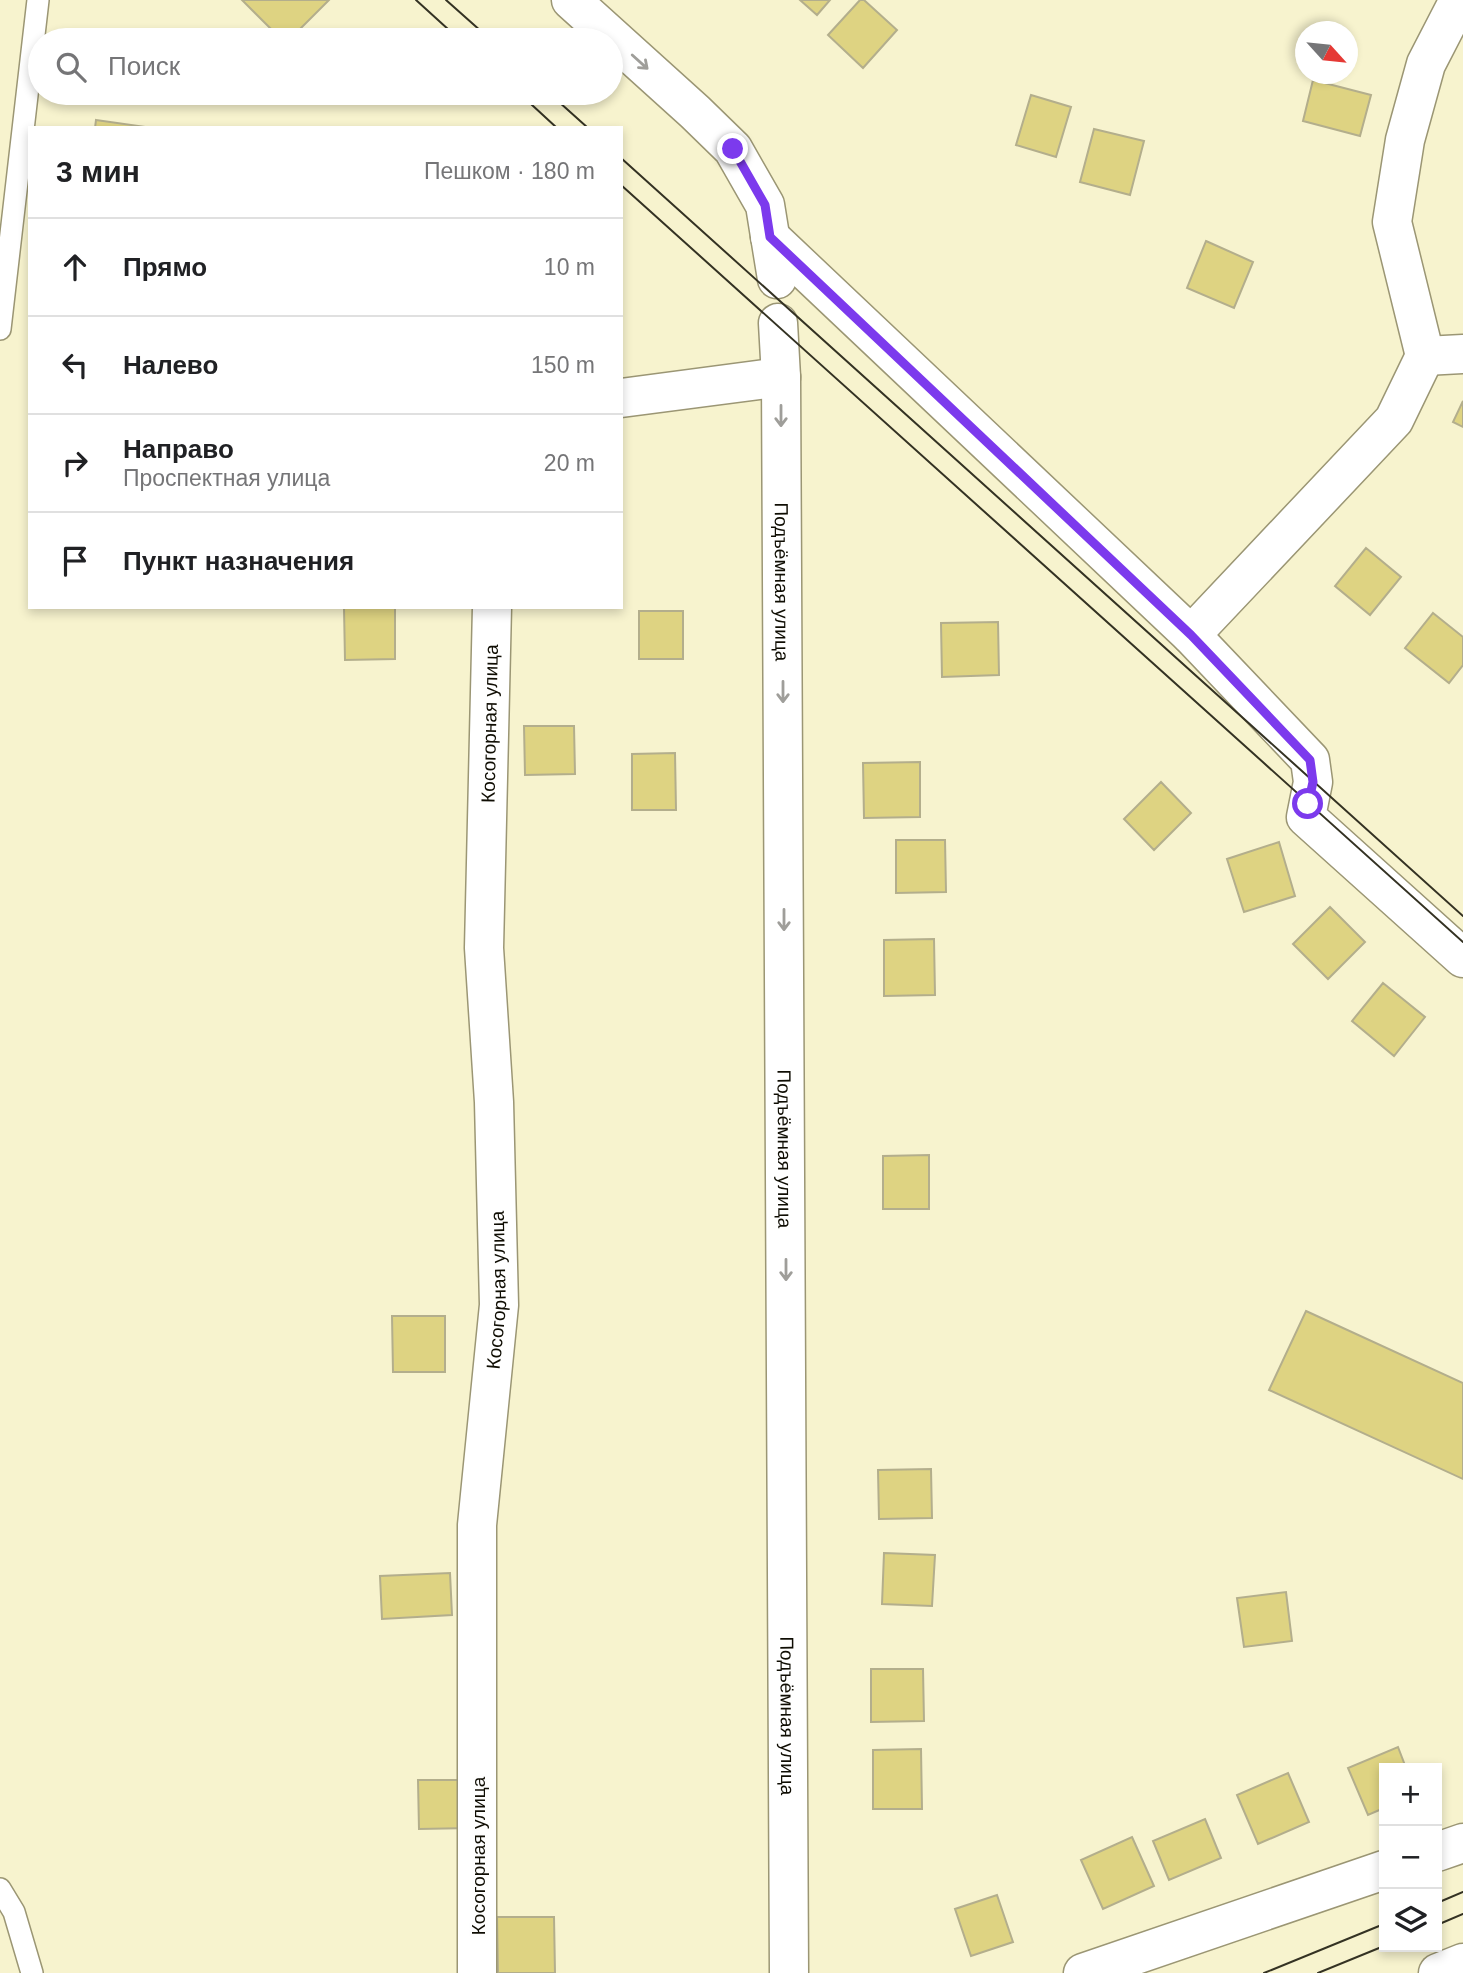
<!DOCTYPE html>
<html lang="ru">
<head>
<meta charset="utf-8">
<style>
  :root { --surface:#fff; --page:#f2f2f2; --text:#202124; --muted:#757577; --line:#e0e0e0 }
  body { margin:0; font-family:Arial,sans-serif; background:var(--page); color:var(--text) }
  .controls { position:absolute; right:21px; bottom:21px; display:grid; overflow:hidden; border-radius:0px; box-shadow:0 4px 10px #0003 }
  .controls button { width:63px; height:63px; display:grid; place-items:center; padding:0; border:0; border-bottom:2px solid var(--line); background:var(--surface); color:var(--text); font:35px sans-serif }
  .compass { position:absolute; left:1295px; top:21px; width:63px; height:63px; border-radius:50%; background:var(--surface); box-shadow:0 4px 10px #0003; rotate:117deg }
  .stop { position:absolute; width:21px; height:21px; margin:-16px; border:5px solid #7c3aed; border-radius:50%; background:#fff }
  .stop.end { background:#7c3aed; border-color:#fff; box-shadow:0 2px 7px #0008 }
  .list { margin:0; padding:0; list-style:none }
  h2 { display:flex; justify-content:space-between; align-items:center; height:91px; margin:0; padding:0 28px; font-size:30px }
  h2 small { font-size:23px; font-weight:400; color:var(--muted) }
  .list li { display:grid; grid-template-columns:46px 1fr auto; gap:21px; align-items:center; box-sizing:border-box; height:98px; padding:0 28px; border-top:2px solid var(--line) }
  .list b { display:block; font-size:26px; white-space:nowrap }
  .list p { margin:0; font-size:23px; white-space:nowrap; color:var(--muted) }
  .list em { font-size:23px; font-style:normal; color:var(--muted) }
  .icon { flex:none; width:38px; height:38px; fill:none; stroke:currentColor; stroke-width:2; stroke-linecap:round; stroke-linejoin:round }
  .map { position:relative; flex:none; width:1463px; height:1973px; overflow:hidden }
  .search { position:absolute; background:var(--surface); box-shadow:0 4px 10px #0003; left:28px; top:28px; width:595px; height:77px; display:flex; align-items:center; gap:18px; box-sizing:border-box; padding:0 24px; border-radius:38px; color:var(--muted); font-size:26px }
  .panel { position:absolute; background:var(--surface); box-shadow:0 4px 10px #0003; left:28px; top:126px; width:595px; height:483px; border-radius:0px }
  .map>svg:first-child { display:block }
  .building { fill:#ded382; stroke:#b3ae8c; stroke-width:2 }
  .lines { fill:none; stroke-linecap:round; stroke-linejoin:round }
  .lane-casing { stroke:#9b9674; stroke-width:24 }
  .street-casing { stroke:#9b9674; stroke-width:41 }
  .primary-casing { stroke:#9b9674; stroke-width:41 }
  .lane { stroke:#fff; stroke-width:21 }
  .street { stroke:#fff; stroke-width:38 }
  .primary { stroke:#fff; stroke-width:38 }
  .tram { stroke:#343223; stroke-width:2 }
  .oneway { stroke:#9f9e9a }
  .route { stroke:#7c3aed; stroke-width:9 }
  .labels { text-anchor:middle; stroke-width:6; stroke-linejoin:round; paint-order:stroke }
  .street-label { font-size:19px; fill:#0f0d03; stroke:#fefefe }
</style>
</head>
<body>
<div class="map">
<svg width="1463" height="1973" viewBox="0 0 1463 1973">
  <rect width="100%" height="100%" fill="#f7f3ce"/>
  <path class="building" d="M242,0H329L289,40H282Z
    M800,0H830L817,15Z
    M860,0H864L897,30L863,68L828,35Z
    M1313,80L1371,95L1360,136L1303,121Z
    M1031,95L1071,107L1056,157L1016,145Z
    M96,120L146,127V128H95Z
    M1094,129L1144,141L1130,195L1080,182Z
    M1206,241L1253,262L1234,308L1187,288Z
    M1463,401V427L1453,422Z
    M1366,548L1401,577L1370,615L1335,586Z
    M344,608H395V659L345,660Z
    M639,611H683V659H639Z
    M1433,613L1463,637V665L1449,683L1405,648Z
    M998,622L999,675L942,677L941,623Z
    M524,726H574L575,774L525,775Z
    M675,753L676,810H632V754Z
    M920,762V817L864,818L863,763Z
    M1161,782L1191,813L1154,850L1124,819Z
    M896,840H945L946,892L896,893Z
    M1279,842L1295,896L1244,912L1227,859Z
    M1330,907L1365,942L1328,979L1293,944Z
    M934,939L935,995L884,996V940Z
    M1383,983L1425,1017L1394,1056L1352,1021Z
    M929,1155V1209H883V1156Z
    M1306,1311L1463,1383V1479L1269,1390Z
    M392,1316H445V1372H393Z
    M931,1469L932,1518L879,1519L878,1470Z
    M884,1553L935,1555L932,1606L882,1604Z
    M450,1573L452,1615L382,1619L380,1576Z
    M1286,1592L1292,1641L1244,1647L1237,1598Z
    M871,1669H923L924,1721L871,1722Z
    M1398,1747L1406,1768H1384V1808L1368,1815L1348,1768Z
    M921,1749L922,1809H873V1750Z
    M1288,1773L1309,1822L1258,1844L1237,1795Z
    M418,1780H471V1828L419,1829Z
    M1205,1819L1221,1858L1169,1880L1153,1841Z
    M1132,1837L1154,1886L1103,1909L1081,1860Z
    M997,1895L1013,1942L971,1956L955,1909Z
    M497,1917H554L555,1973H498Z"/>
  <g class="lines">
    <defs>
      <path id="lane" d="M0,329L38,0
        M0,1889L14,1912L32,1973"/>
      <g id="street">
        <path d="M770,237L1191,635L1310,760L1313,782L1306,817L1463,958"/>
        <path d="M1425,356L1392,222L1405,140L1426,64L1459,0"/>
        <path d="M1425,356L1463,354"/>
        <path d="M621,398L781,377"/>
        <path d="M1191,635L1394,420L1425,356"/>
        <path d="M1437,1852L1463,1843"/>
        <path id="s1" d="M477,1973V1525L499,1305L494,1102L484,948L492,607"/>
        <path d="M1083,1973L1384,1870"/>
      </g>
      <g id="primary">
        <path d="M571,0L695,112L733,149L765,205L777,279"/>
        <path id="s2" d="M778,323L781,377L789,1973"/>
        <path d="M1438,1973L1463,1963"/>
      </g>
    </defs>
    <use href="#lane" class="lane-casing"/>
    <use href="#street" class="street-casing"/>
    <use href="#primary" class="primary-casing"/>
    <use href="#lane" class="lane"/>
    <use href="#street" class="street"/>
    <use href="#primary" class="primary"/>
    <path class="tram" d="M416,0L460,40
      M446,0L491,40
      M519,93L557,128
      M549,93L588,128
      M621,158L1463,916
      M621,185L1463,942
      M1437,1903L1463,1892
      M1437,1925L1463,1914
      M1264,1973L1384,1924
      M1318,1973L1384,1946"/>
  </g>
  <defs><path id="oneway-shaft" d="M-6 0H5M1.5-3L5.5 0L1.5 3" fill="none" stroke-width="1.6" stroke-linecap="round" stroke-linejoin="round" transform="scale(1.75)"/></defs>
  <g class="oneway">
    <use href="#oneway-shaft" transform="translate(640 62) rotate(42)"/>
    <use href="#oneway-shaft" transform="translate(781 416) rotate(90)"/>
    <use href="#oneway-shaft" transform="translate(783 692) rotate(90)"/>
    <use href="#oneway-shaft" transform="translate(784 920) rotate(90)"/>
    <use href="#oneway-shaft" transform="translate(786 1270) rotate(90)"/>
  </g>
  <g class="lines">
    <path class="route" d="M733,149L765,205L770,237L1191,635L1310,760L1313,782L1308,804"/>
  </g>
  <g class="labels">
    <g class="street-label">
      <text dy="7" stroke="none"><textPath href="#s2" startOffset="259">Подъёмная улица</textPath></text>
      <text dy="7" stroke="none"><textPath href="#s1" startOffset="1251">Косогорная улица</textPath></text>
      <text dy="7" stroke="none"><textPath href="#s2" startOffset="826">Подъёмная улица</textPath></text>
      <text dy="7" stroke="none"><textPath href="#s1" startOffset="684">Косогорная улица</textPath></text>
      <text dy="7" stroke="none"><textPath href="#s2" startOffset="1393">Подъёмная улица</textPath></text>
      <text transform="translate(478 1856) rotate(-90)" y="7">Косогорная улица</text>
    </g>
  </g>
</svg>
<div class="controls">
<button>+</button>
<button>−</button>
<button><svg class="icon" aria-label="layers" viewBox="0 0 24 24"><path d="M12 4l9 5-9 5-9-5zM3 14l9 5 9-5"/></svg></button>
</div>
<svg class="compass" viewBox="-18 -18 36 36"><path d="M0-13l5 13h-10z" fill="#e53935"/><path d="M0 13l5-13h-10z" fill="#757577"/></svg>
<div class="stop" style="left:1308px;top:804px"></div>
<div class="stop end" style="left:733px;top:149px"></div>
<div class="search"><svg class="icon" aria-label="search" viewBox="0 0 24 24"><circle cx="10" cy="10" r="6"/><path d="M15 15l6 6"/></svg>Поиск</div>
<section class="panel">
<h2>3 мин<small>Пешком · 180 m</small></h2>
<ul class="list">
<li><svg class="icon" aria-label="ahead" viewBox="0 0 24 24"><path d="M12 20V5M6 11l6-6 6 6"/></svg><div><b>Прямо</b></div><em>10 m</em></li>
<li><svg class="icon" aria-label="left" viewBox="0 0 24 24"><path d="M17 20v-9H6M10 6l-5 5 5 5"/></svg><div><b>Налево</b></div><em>150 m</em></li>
<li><svg class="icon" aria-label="right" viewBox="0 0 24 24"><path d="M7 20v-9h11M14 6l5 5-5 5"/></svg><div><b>Направо</b><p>Проспектная улица</p></div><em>20 m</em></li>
<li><svg class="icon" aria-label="arrive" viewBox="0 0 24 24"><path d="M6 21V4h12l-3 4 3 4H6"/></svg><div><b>Пункт назначения</b></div></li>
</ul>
</section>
</div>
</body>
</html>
